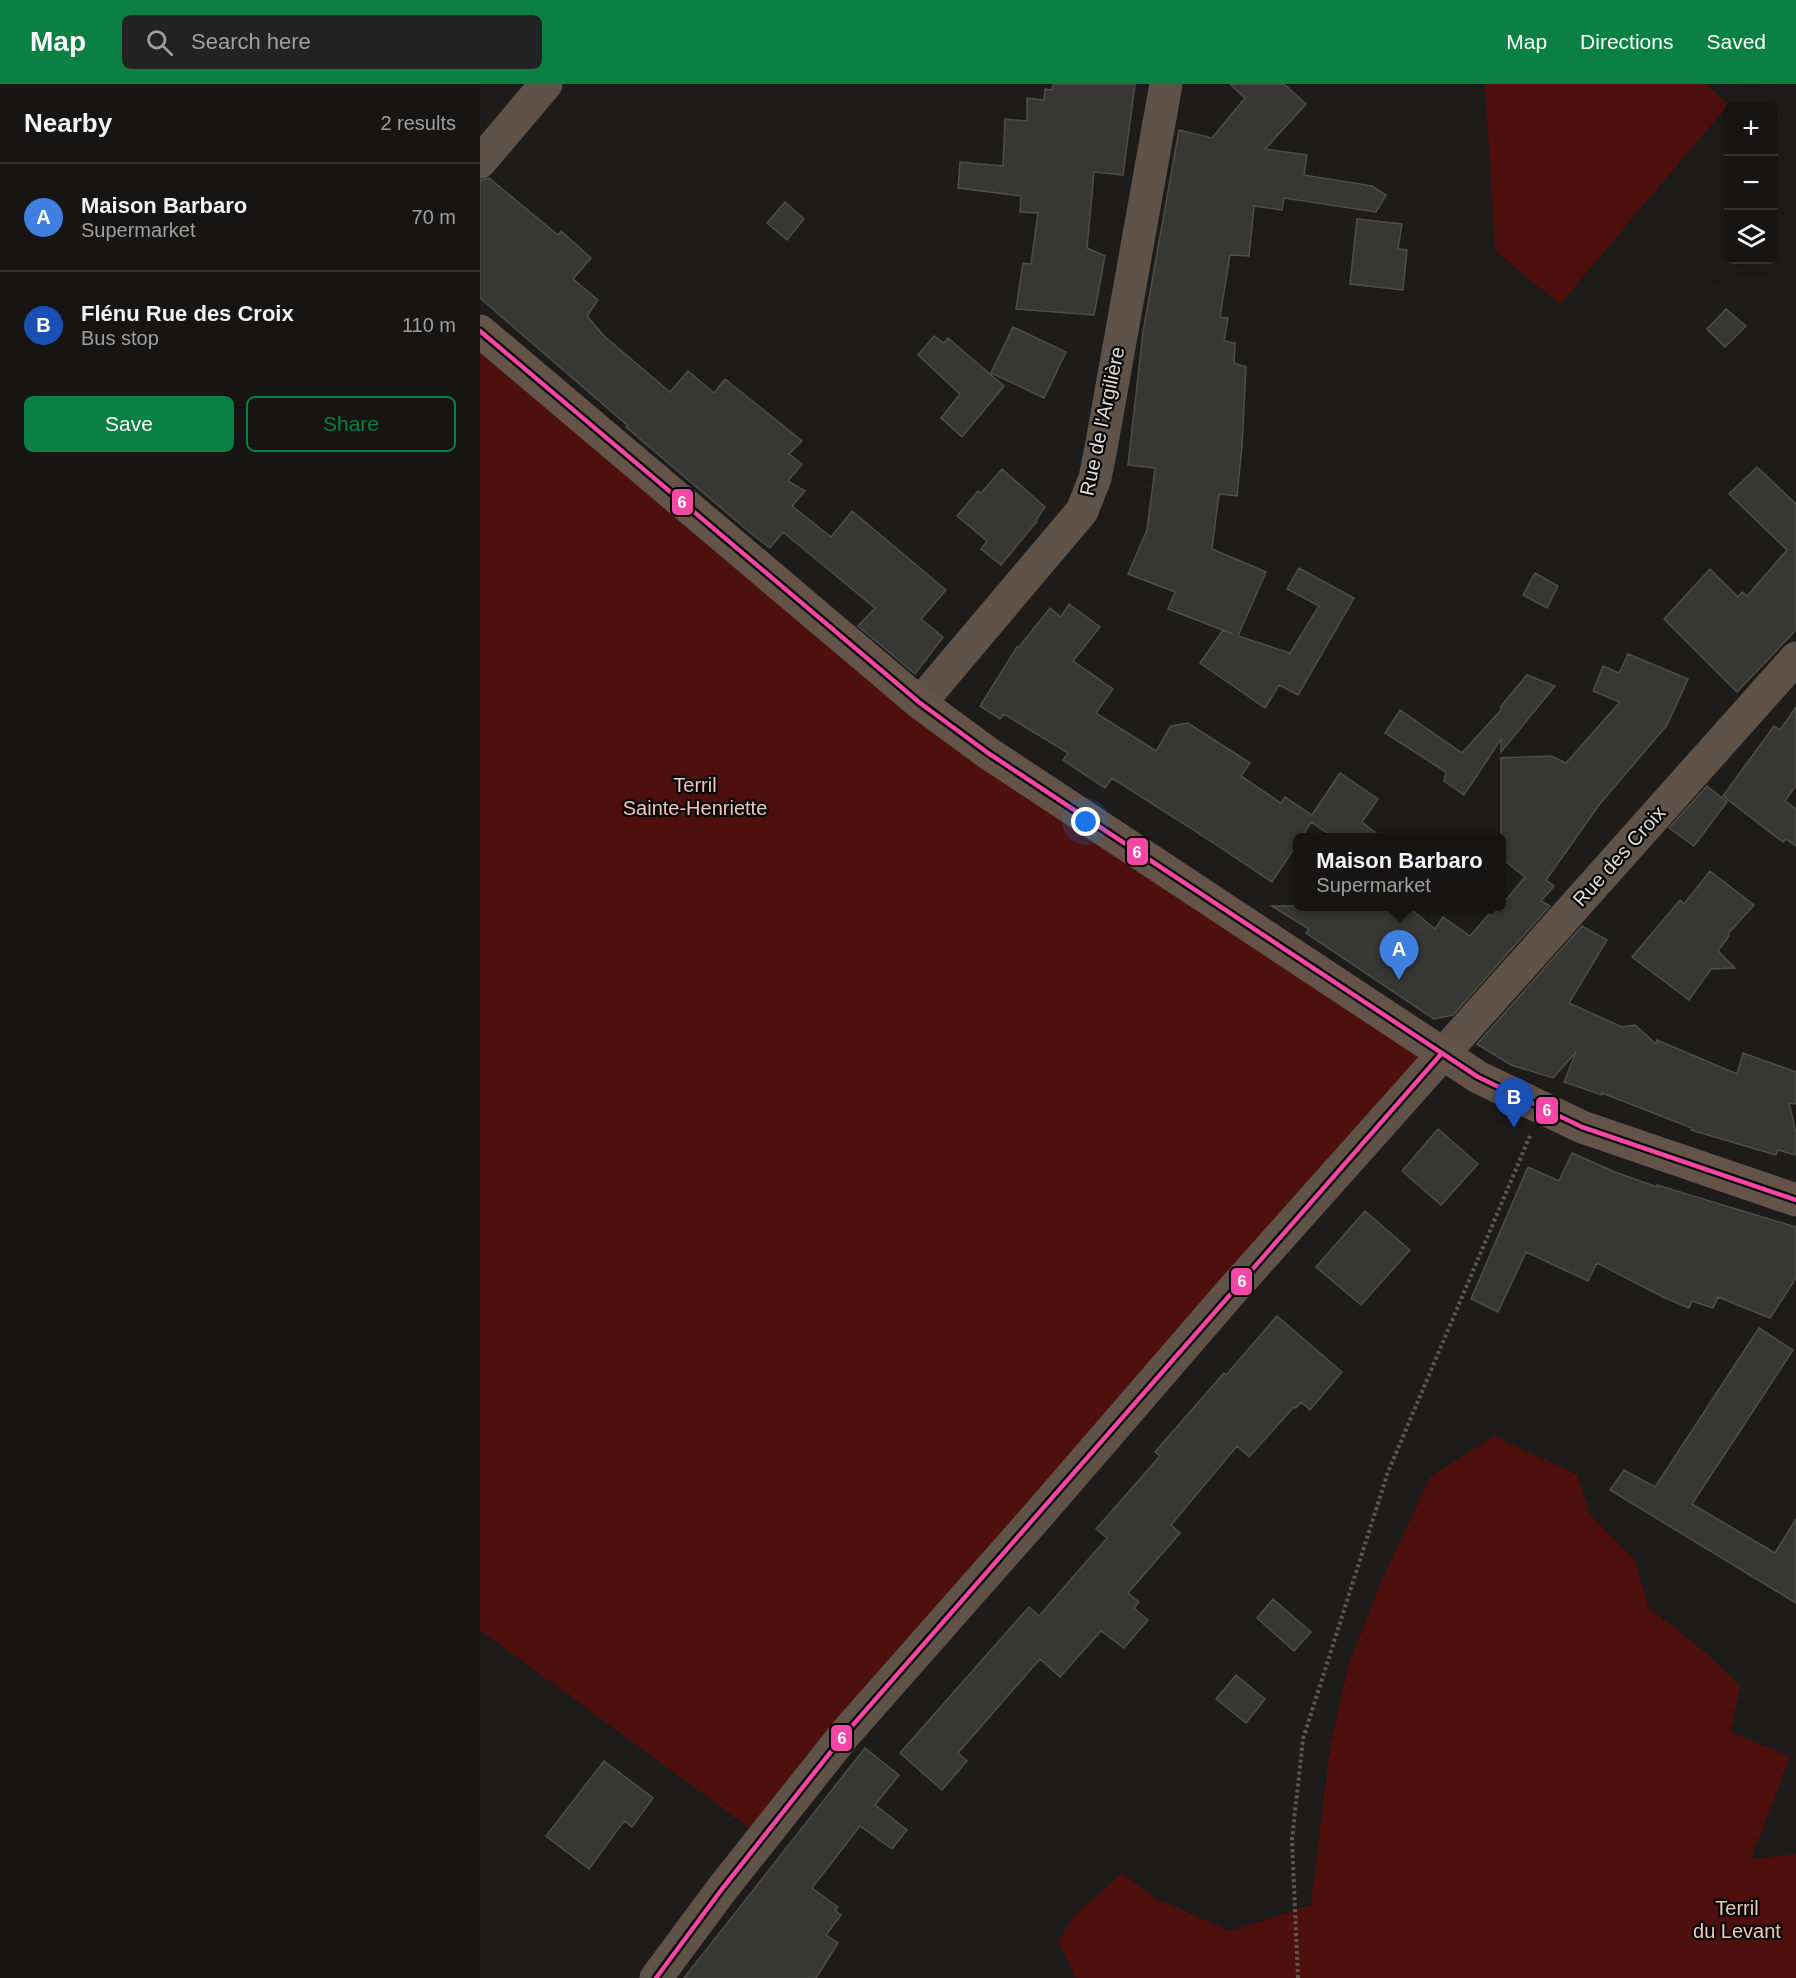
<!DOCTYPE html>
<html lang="en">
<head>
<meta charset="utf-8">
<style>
  :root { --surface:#161514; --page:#232222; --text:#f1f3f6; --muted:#9e9fa0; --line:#353434; --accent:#0b8043 }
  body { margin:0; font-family:Arial,sans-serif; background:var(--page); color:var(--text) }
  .controls { position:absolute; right:18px; top:18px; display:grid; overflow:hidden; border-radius:9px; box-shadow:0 6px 24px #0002 }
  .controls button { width:54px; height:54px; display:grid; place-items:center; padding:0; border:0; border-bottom:2px solid var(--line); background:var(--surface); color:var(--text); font:30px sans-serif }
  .you { position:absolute; left:606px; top:738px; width:21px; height:21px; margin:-15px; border:4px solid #fff; border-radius:50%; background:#1a73e8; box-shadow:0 0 0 9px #1a73e833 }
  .badge { display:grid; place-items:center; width:39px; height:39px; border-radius:50%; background:var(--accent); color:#fff; font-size:20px; font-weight:700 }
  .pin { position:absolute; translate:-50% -50px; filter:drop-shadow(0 2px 3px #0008) }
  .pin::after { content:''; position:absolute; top:32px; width:21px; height:18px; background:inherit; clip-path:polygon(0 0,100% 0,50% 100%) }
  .popup { position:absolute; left:813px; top:749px; width:213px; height:78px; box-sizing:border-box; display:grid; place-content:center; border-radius:9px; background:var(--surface); filter:drop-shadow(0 2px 4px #0005); font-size:20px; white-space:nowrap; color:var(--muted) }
  .popup b { font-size:22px; color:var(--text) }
  .popup::after { content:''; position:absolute; left:50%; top:100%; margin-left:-12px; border:12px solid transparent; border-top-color:var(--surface) }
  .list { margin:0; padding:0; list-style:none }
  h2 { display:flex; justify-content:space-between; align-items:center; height:78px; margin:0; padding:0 24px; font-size:26px }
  h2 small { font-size:20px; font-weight:400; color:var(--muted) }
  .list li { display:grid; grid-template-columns:39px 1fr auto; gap:18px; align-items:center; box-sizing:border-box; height:108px; padding:0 24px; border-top:2px solid var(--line) }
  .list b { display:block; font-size:22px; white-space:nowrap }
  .list p { margin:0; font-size:20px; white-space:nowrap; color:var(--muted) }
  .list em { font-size:20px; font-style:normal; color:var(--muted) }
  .actions { display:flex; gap:12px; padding:18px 24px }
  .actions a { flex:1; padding:14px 0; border:2px solid var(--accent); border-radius:9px; text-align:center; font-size:21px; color:var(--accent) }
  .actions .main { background:var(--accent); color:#fff }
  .icon { flex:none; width:33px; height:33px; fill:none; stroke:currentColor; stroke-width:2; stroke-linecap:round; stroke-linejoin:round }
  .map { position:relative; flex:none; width:1316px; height:1894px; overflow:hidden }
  header { display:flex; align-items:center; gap:36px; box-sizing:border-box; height:84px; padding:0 30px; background:var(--accent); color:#fff }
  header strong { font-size:28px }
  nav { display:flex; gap:33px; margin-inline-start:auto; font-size:21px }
  .search { width:420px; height:54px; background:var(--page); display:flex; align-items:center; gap:15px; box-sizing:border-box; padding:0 21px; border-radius:9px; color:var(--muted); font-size:22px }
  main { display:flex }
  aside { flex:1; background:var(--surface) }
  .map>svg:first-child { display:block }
  .green { fill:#4e100c }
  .building { fill:#373735; stroke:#4d4d4b; stroke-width:1.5 }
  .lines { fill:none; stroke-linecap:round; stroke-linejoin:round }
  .path { stroke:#5e5650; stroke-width:4; stroke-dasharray:3 3; stroke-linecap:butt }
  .street { stroke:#5f5249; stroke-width:33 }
  .secondary { stroke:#635349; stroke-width:33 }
  .bus-1-casing { stroke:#070706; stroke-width:9 }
  .bus-1 { stroke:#f346a5; stroke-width:4.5 }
  .labels { text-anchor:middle; stroke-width:4.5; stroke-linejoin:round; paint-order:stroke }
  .street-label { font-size:20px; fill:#e0dedc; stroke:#070706 }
  .park-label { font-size:20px; fill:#f4c5be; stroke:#070706 }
  .line-badge { stroke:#070706; stroke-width:2 }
  .badge-label { font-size:16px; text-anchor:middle; font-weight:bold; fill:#fff }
</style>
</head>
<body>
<header>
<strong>Map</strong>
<div class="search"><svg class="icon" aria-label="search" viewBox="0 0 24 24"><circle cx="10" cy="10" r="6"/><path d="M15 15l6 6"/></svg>Search here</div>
<nav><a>Map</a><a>Directions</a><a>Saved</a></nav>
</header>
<main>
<aside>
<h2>Nearby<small>2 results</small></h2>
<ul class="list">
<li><span class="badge" style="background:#3f7fe0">A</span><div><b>Maison Barbaro</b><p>Supermarket</p></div><em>70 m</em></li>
<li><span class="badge" style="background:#1a4fb4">B</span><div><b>Flénu Rue des Croix</b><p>Bus stop</p></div><em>110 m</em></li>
</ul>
<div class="actions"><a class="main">Save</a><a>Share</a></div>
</aside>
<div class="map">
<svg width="1316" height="1894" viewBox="0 0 1316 1894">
  <rect width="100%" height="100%" fill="#1d1c1a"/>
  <path class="green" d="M1005,0H1226L1248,21L1080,220L1015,167Z
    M0,247L440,619L962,969L283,1754L0,1546Z
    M1014,1352L1098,1391L1109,1429L1155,1476L1168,1523L1220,1564L1260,1601L1251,1648L1310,1673L1271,1775L1316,1770V1894H596L578,1857L595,1831L642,1789L677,1815L751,1847L831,1821L850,1663L868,1582L901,1498L950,1393Z"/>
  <path class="building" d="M573,0H655L643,91L614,88L607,164L625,172L614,231L536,225L543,179L551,180L558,129L540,128L541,112L478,104L480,78L523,82L525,35L547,37V14L564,16L565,5L572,6Z
    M750,0H804L826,20L785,65L827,71L824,91L892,102L906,111L896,128L804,114L802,126L774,122L769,172L750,171L740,233L748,234L744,257L755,259L754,279L766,283L762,362L757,412L739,410L732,465L786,488L758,552L810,569L839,522L807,505L819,484L874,514L818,611L799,601L785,624L720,579L743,546L753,550L688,525L695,508L648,490L667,446L675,384L648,381L663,248L699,46L732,54L765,14Z
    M9,94L78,151L81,147L111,174L93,195L118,216L107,232L124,252L190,308L208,287L234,309L245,295L322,357L309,370L322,380L308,397L325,407L312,422L351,453L372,427L466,506L441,535L463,553L435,590L378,542L395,524L303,448L290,464L273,451L146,343L147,341L0,214V96Z
    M305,118L324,135L307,156L287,139Z
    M877,135L922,140L918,165L927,166L923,206L870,200Z
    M1246,225L1266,242L1245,263L1227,245Z
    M533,243L586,268L564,314L511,289Z
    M454,252L464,259L468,254L524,302L482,353L461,334L480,310L438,271Z
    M1277,383L1316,420V546L1257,608L1184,535L1230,485L1258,513L1262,508L1267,512L1307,466L1249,410Z
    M522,385L565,423L556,436L557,437L521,481L501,465L507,457L477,432L498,407L501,409Z
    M1055,489L1078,502L1067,524L1043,511Z
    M589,520L620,543L593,577L633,605L616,629L676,667L691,642L708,639L770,679L761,692L801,719L805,713L832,731L860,689L898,715L882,738L901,753H853L831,738L822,753H817V760L792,798L732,758L632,694L625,704L583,676L588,669L524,630L520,635L500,622L537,563H539L570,524L581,533Z
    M1148,570L1208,595L1187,641L1119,721L1066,796L1074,802L1061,817L1070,822L973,931L954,935L826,849L829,845L792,822H927L955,845L963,833L990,852L1009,830L1012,832L1021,822L1045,793L1021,774V674L1071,672L1086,679L1140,618L1113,607L1123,582L1139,589Z
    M1047,591L1075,602L1021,668V655L984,711L964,697L966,688L905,649L920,626L982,669L1021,626V622Z
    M1316,623V701L1305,717L1316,725V762L1306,755L1303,758L1243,712L1294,642L1300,646Z
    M1227,702L1247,718L1214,762L1189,744Z
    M1230,787L1274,821L1248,850L1249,852L1238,867L1255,884L1231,885L1209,916L1152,873L1200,816L1204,820Z
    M1102,842L1127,856L1089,919L1142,943L1155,941L1176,960L1177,956L1257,990L1263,969L1316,988V1020L1309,1019L1316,1049V1071L1298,1066L1296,1071L1211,1046L1212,1044L1122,1009V1011L1084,998L1096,968L1073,994L1031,981L997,960Z
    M958,1045L998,1080L961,1121L922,1087Z
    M1092,1069L1135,1088L1177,1103V1101L1316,1143V1194L1290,1234L1238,1213L1233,1224L1212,1217L1209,1224L1183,1213L1117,1179L1108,1197L1046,1168L1018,1228L991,1215L1048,1083L1079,1097Z
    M885,1127L930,1166L881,1221L836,1183Z
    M797,1232L862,1288L830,1326L821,1318L816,1324L814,1323L769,1373L757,1362L691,1441L700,1449L648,1509L659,1518L654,1524L668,1536L644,1564L621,1547L580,1593L560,1575L478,1669L487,1677L462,1706L420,1669L549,1523L559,1532L627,1454L616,1445L680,1372L675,1368L716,1321L744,1289L746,1291Z
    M1279,1244L1313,1266L1212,1420L1295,1469L1316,1435V1519L1130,1406L1144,1386L1175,1403Z
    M793,1515L831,1548L814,1567L777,1534Z
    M756,1591L785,1615L766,1639L736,1615Z
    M385,1664L419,1691L395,1721L427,1746L412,1765L380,1742L332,1804L358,1823L355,1826L361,1831L346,1851L358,1859L336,1894H204Z
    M124,1677L173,1714L152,1743L144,1737L109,1785L66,1752Z"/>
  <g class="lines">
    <path class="path" d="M818,1894L812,1756L823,1655L908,1388L1050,1052"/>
    <path class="street" d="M0,78L66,0
      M440,619L602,427L615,394L621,364L686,0
      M176,1894L242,1805L365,1650L559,1430L749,1210L1316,574"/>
    <path class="secondary" d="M0,247L440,619L508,669L998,993L1102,1043L1316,1116"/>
    <defs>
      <path id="bus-1" d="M0,247L440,619L508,669L998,993L1102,1043L1316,1116
        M176,1894L242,1805L365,1650L962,969"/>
    </defs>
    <use href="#bus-1" class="bus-1-casing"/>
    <use href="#bus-1" class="bus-1"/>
  </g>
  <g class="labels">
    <g class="street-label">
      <text transform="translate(622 337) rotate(-78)" y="7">Rue de l'Argilière</text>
      <text transform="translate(1139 772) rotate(-48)" y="7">Rue des Croix</text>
    </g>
    <g class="park-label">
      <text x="215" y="708">Terril<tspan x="215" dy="23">Sainte-Henriette</tspan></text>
      <text x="1257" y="1831">Terril<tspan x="1257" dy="23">du Levant</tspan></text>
    </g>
  </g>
  <g class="line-badge">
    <rect x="191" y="404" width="23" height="28" rx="6" fill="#f346a5"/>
    <rect x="646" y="753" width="23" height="29" rx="6" fill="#f346a5"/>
    <rect x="1055" y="1012" width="24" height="29" rx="6" fill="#f346a5"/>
    <rect x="750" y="1183" width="23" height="29" rx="6" fill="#f346a5"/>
    <rect x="350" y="1640" width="23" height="28" rx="6" fill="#f346a5"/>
  </g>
  <g class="badge-label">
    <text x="202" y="424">6</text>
    <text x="657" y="774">6</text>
    <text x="1067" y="1032">6</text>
    <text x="762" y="1203">6</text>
    <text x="362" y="1660">6</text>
  </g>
</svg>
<div class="controls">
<button>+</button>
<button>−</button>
<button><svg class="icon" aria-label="layers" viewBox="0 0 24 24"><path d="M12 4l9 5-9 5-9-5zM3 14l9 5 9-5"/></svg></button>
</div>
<div class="you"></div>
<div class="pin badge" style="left:919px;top:896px;background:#3f7fe0">A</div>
<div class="popup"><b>Maison Barbaro</b>Supermarket</div>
<div class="pin badge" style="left:1034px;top:1044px;background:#1a4fb4">B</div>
</div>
</main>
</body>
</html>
